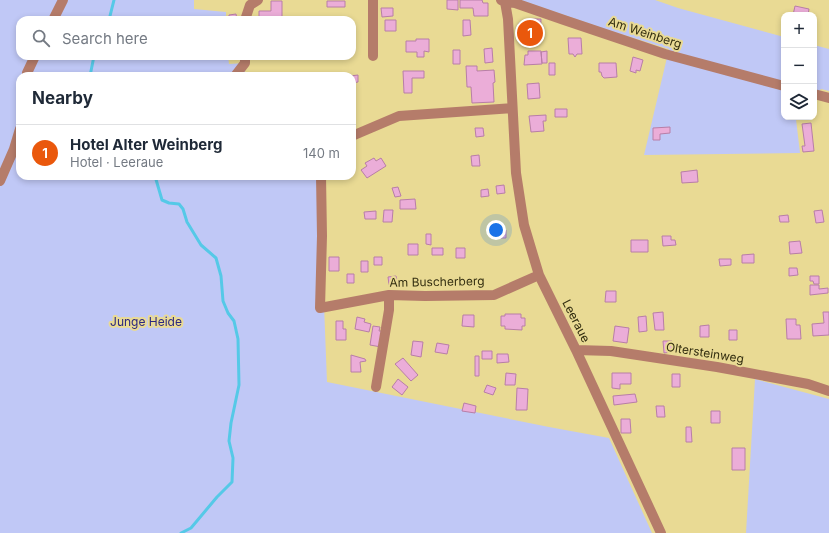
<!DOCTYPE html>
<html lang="en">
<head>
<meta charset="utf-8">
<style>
  :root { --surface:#fff; --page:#f6f6f7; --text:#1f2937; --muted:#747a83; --line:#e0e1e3; --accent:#ea580c }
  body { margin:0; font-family:Inter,sans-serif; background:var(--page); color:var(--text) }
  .controls { position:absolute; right:12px; top:12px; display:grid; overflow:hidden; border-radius:8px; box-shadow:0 2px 6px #0003 }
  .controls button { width:36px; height:36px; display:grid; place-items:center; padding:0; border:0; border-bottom:1px solid var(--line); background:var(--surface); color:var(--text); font:20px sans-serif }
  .you { position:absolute; left:496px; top:230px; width:14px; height:14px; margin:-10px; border:3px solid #fff; border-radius:50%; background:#1a73e8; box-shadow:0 0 0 6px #1a73e833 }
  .badge { display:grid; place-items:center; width:26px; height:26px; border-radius:50%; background:var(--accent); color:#fff; font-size:13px; font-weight:700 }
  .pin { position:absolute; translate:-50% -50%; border:2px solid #fff; box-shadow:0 1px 4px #0006 }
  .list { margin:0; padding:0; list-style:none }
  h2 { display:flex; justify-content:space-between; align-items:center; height:52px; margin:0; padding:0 16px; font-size:17px }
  h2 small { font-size:13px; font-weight:400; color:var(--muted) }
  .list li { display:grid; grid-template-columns:26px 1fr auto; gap:12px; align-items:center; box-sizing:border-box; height:56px; padding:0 16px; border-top:1px solid var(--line) }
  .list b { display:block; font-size:15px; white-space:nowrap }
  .list p { margin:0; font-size:13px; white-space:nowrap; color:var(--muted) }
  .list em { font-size:13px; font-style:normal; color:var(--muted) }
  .icon { flex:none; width:22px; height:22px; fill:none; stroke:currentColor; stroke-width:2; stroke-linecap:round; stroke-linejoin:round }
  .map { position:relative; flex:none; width:829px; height:533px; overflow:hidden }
  .search { position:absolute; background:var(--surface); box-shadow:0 2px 6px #0003; left:16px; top:16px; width:340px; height:44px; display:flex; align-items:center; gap:10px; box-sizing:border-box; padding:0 14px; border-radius:12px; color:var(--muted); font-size:15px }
  .panel { position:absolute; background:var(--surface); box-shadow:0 2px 6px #0003; left:16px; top:72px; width:340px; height:108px; border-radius:12px }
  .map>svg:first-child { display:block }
  .green { fill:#c0c8f6 }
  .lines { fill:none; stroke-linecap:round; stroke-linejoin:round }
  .stream { stroke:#55c9e7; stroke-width:3 }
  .building { fill:#ebadd8; stroke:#b87ea7 }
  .minor { stroke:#b57c6a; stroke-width:10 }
  .labels { text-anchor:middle; stroke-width:4; stroke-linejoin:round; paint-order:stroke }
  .street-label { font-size:12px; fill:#332e10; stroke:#e9da94 }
  .park-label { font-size:12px; fill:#2c287f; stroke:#e9da94 }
</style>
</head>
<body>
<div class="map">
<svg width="829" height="533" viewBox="0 0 829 533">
  <rect width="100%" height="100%" fill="#e9da94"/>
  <path class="green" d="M0,0H194V9L226,12V20H20V56H228L229,64L245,63V76H20V176H319L327,382L549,427L609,438L652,533H0Z
    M520,0H655L678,8L784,37V117H798L796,119L800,153L644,155L669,49L611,31Z
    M814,45L829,49V91L821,89L814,98Z
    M755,379L829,399V533H746Z"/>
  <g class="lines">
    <path class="stream" d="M109,20L114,0
      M90,76L94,56
      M155,176L162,200L169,203L179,204L183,209L187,222L201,245L216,258L221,276L223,301L228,313L234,321L238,339L239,385L231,423L229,441L233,458L232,482L217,497L191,528L181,533"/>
  </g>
  <path class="building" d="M447,0H458V10L447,9Z
    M460,0H482L483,3H488V16H474L473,8H460Z
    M271,1H282V20H259V11H271Z
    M327,1H345V7H327Z
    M795,6L809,9L808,15H793Z
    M381,8H393V16L382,17Z
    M236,14L237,20H229V15Z
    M532,19H541L540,40H533V42H519V23H532Z
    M385,20H396V31H385Z
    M463,20H470L471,35L463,36Z
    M568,38H581L582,54H577L575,57L573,54H569Z
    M416,39H429V52L424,51V57H417V52H406V41H416Z
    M492,48L493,62L485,63L484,49Z
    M453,50H460V64H453Z
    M528,51H541L542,64L524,65L525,55H528Z
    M547,51V63H542L541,52Z
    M633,57L643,60L640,71L636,70V73L630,71Z
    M549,63H555V75H549Z
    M599,63H616L617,77L604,78L602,76L601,72H599Z
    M466,66H477V71L494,70L495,82L493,83L494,102L472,103L471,87H467Z
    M403,71H424V78H412V93H404Z
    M358,75V82L352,83V76H350Z
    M539,83L540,98L528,99L527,84Z
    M555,109H567V117H555Z
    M546,115V121H543L544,131L531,132L529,116Z
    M811,123L814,151L803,152L802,146H805L802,124Z
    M670,127V133L660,134V140H653V128Z
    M475,128H483L484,136L476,137Z
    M479,155L480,166H472L471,156Z
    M374,158L376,161L381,158L386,166L367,178L361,170L367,166L365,163Z
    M697,170L698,182L682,183L681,172Z
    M504,185L505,193L497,194L496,186Z
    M398,187L401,196L395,197L392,188Z
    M488,189L489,196L481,197V190Z
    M415,199L416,209H400V200Z
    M384,210H393L392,222H383Z
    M822,210L824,222L816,223L814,211Z
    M376,211V219H365L364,212Z
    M788,215L789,222H780L779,216Z
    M495,230H506V238H495Z
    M426,234H431V245L426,244Z
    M662,236H671V240H675L676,245L663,246Z
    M631,240H648V252H631Z
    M800,241L802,253L790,254L789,242Z
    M408,244H418V255H408Z
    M432,248H443V255H432Z
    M456,248H465V258H456Z
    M754,254V263H742V255Z
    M329,257H339V271H329Z
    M374,257H382V265H374Z
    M719,259H731V265L720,266Z
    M361,261H368V272H361Z
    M789,268H797L798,275L789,276Z
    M347,274H354V283H347Z
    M396,276L398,284L389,285L388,277Z
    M810,276H819V284H814L813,281H810Z
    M810,285H819V289L828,288V293L810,295Z
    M606,291H616V302H605Z
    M663,312L664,330H655L653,313Z
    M823,312H829V335L813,336L812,324L824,323Z
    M505,314H521V318H525V326H522V330L505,329V326H501V316H505Z
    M463,315H474V327L462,326Z
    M646,316L647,331L639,332L638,317Z
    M357,317L365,319L364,322L371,324L369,332L355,329Z
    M786,319H796V325H800L801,339H787Z
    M336,321H343V329H346V340H336Z
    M709,325V337H700V326Z
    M373,326L380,327L379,331H383L381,347L370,345Z
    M615,326L629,328L627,343L613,341Z
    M729,330H737V340H729Z
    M413,341L423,342L421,357L411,355Z
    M663,341H672L673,352L664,353Z
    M437,343L449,345L447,354L435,352Z
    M482,351H492V359H482Z
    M497,354H508L509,362L497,363Z
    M351,355L365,359L366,361L360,362L361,372H351Z
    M475,356H479V376H475Z
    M403,358L418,375L411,381L395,364Z
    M506,373L516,374L515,385H505Z
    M612,373H631V384H620V389L612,388Z
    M672,374H680V387H672Z
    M398,379L408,387L402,395L392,387Z
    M487,385L496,388L493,395L484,392Z
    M517,388L528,389L527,410H516Z
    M635,394L637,402L614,405L613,396Z
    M464,403L476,406L475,413L462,411Z
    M656,406H664L665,417H657Z
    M711,411H720V423H711Z
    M621,419H630L631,433H621Z
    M686,427H691L692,442H686Z
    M732,448H745V470H732Z"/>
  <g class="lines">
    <path class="minor" d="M501,0L505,2L515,3L564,20L665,54L784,86
      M505,2L508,19L516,173L524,225L539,275L576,350L661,533
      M53,20L63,0
      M245,20L250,5L258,0
      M373,56V0
      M27,76V73L35,56
      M235,76L245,63V56
      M814,94L829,98
      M352,136L399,116L512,108
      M321,176L322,236L320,308L389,295L425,296L494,295L539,275
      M0,181L14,149L20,129
      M576,350L611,351L717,367L808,384L829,391
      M376,387L389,310V295"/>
  </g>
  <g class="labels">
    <g class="street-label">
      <text transform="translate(645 33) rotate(18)" y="4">Am Weinberg</text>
      <text transform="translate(437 282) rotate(-1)" y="4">Am Buscherberg</text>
      <text transform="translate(576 321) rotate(63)" y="4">Leeraue</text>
      <text transform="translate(705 353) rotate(9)" y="4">Oltersteinweg</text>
    </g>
    <g class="park-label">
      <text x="146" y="326">Junge Heide</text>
    </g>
  </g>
</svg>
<div class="controls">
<button>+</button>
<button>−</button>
<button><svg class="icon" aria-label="layers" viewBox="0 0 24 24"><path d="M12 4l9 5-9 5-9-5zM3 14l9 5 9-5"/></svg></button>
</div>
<div class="you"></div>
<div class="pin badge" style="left:530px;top:33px">1</div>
<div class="search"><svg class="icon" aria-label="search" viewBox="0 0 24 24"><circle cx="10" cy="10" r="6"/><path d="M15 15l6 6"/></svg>Search here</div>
<section class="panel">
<h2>Nearby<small></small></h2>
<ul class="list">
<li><span class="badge">1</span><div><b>Hotel Alter Weinberg</b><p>Hotel · Leeraue</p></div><em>140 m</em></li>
</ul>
</section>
</div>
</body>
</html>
